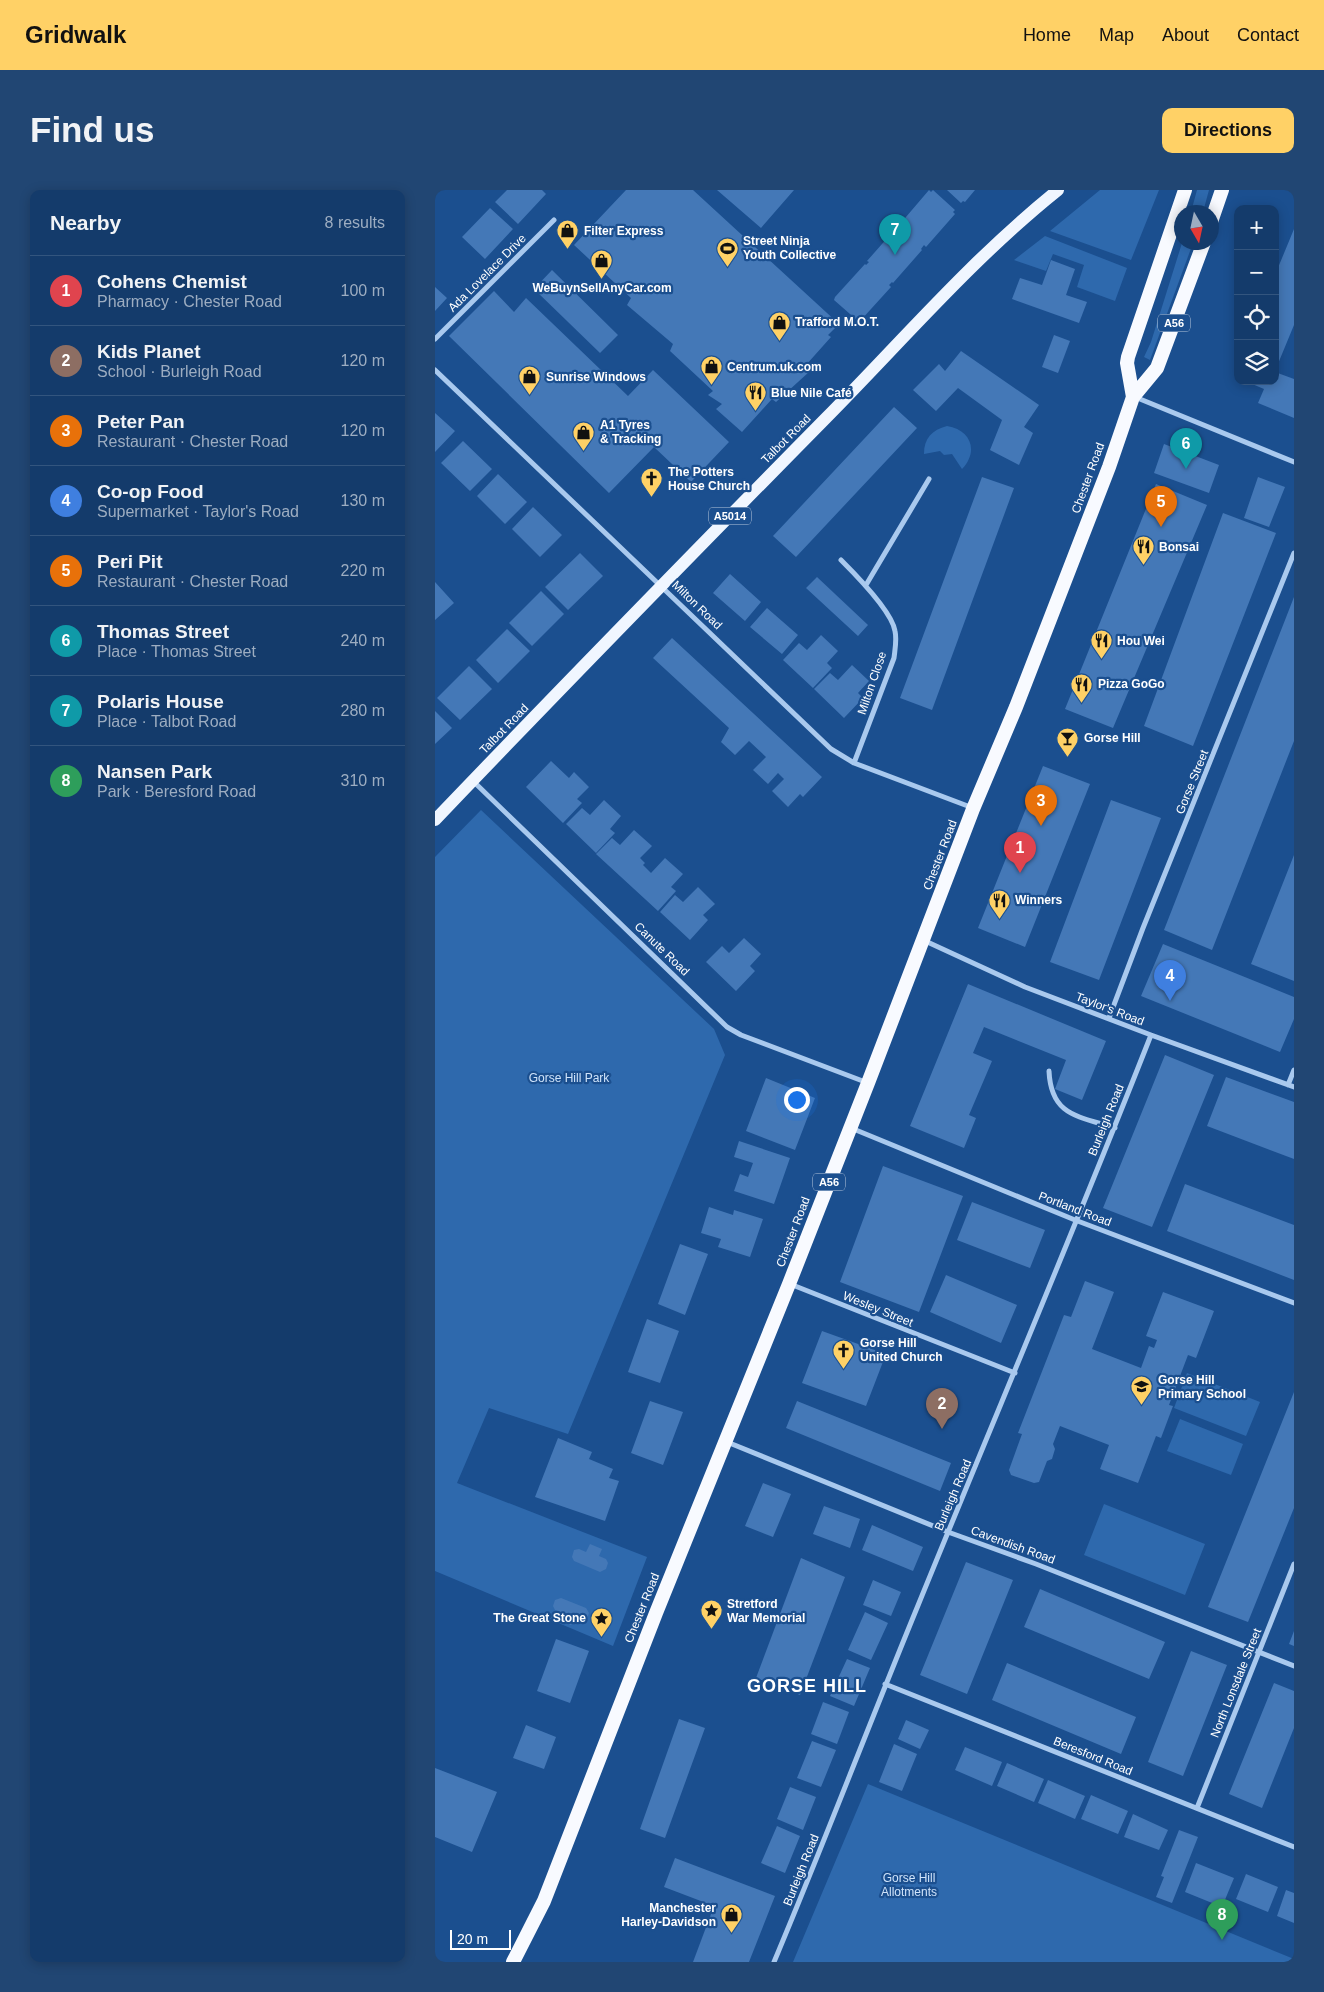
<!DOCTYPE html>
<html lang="en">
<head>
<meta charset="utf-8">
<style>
  :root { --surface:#143b6b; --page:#214673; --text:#f1f3f6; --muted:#9dadc1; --line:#33557e; --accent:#ffd166 }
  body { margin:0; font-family:Helvetica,sans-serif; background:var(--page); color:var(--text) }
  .controls { position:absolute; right:15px; top:15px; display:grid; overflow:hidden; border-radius:10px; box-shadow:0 2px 12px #0003 }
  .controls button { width:45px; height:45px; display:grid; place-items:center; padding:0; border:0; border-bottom:1px solid var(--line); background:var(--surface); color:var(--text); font:25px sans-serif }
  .compass { position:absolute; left:739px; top:15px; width:45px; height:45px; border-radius:50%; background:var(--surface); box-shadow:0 2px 12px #0003; rotate:171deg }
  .scale { position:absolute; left:15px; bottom:12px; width:61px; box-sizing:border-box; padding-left:5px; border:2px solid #fff; border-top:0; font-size:14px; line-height:18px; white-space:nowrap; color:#fff; -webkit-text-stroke:4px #1b4f8f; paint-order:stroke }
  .you { position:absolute; left:361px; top:909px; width:18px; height:18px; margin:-12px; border:4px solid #fff; border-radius:50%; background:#1a73e8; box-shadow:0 0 0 8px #1a73e833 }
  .badge { display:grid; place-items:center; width:32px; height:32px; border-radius:50%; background:var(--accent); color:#fff; font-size:16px; font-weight:700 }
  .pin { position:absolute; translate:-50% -41px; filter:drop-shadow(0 1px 2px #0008) }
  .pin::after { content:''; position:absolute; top:26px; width:18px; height:15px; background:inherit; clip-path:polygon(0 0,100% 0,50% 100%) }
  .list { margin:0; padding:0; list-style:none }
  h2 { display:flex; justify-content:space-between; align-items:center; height:65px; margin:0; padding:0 20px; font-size:21px }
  h2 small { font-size:16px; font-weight:400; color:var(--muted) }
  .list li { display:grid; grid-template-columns:32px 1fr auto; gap:15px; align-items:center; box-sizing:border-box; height:70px; padding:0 20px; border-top:1px solid var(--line) }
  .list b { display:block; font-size:19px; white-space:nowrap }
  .list p { margin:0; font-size:16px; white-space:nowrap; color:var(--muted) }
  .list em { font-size:16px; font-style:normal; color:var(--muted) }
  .icon { flex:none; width:28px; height:28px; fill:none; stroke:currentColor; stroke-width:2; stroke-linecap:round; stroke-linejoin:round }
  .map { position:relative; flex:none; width:859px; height:1772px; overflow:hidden; border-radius:10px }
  header { display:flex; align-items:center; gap:30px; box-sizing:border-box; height:70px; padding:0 25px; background:var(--accent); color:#111 }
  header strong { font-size:24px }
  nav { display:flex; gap:28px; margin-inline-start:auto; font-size:18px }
  .intro { display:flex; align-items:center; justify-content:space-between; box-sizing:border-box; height:120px; padding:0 30px }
  h1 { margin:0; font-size:35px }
  .button { padding:12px 22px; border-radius:10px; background:var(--accent); color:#111; font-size:18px; font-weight:700 }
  main { display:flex; gap:30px; padding:0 30px }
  aside { flex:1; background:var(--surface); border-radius:10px; box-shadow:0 2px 12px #0003 }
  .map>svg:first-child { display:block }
  .green { fill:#2e69ad }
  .building { fill:#4478b7 }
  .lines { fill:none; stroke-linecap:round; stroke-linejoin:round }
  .minor { stroke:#a9c9ee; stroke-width:5 }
  .primary { stroke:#f0f6ff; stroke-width:12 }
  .trunk { stroke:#f8faff; stroke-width:14 }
  .labels { text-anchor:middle; stroke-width:4.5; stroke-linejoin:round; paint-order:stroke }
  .shield { fill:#1b4f8f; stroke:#bbcadd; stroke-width:1 }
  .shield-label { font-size:11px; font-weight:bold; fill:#fff }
  .poi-label { font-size:12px; font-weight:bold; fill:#fff; stroke:#1b4f8f; text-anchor:start }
  .street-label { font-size:12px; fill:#fff; stroke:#1b4f8f }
  .park-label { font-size:12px; fill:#cfe3fa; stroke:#1b4f8f }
  .district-label { font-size:18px; font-weight:bold; letter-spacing:1px; fill:#fff; stroke:#1b4f8f }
</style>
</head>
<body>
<header>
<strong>Gridwalk</strong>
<nav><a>Home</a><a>Map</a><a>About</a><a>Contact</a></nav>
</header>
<div class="intro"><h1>Find us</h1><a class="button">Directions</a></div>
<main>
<aside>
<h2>Nearby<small>8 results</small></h2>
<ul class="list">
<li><span class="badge" style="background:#e0444e">1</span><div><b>Cohens Chemist</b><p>Pharmacy · Chester Road</p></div><em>100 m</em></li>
<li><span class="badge" style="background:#8d6e63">2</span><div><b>Kids Planet</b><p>School · Burleigh Road</p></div><em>120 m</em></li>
<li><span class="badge" style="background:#e8710a">3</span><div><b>Peter Pan</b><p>Restaurant · Chester Road</p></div><em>120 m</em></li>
<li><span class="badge" style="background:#3f7fe0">4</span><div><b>Co-op Food</b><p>Supermarket · Taylor's Road</p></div><em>130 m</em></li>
<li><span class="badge" style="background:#e8710a">5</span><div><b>Peri Pit</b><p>Restaurant · Chester Road</p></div><em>220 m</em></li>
<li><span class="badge" style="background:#0f9aa8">6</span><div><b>Thomas Street</b><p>Place · Thomas Street</p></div><em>240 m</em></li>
<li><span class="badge" style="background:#0f9aa8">7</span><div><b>Polaris House</b><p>Place · Talbot Road</p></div><em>280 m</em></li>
<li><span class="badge" style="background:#2e9e5b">8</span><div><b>Nansen Park</b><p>Park · Beresford Road</p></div><em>310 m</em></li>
</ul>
</aside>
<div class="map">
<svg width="859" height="1772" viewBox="0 0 859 1772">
  <rect width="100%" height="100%" fill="#1b4f8f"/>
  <path class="green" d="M665,0H724L696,70L615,41Z
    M762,0H774L768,22H756Z
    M610,46L692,78L680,111L642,97L649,75L618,64L611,81L579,70Z
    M747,53H758L715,170L709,167L716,152Z
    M512,236C536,240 544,261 527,279L517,264L509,265L505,261L489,264C489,248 497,240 512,236Z
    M46,620L279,839L290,865L133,1244L54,1218L22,1293L212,1367L178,1456L0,1381V667Z
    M752,1183L825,1212L811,1246L739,1218Z
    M745,1229L808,1254L796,1285L732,1261Z
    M669,1314L770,1354L750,1405L649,1365Z
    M433,1594L859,1769V1772H358Z"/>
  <path class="building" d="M72,0H107L111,4L83,34L60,12Z
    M191,0H258L404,134L393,145L396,147L371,175L374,182L341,212L337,209L307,242L281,219L287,214L273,205L278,201L235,161L238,154L192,115L196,108L139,55Z
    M282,0H359L326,38Z
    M494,0L496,2L498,0L520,20L518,22L520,24L491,57L489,55L486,59L487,60L458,93L457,92L454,95L456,97L426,130L425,129L423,131L399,110L400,107L430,74L431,75L434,72L432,71L462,37L464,39L466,36L465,34Z
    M512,0H540L530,12L528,11L526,13Z
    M55,18L78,39L50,69L27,47Z
    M859,39V135L840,181V85Z
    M616,70L640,79L631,105L652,112L644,133L577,109L585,88L607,95Z
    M117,80L183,145L165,163L99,99Z
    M0,97L12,108L0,121Z
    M59,101L79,122L91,108L193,206L218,180L294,252L256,292L219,257L174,303L14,146Z
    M619,145L635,151L623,183L607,177Z
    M526,161L604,215L589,237L598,243L584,275L555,260L567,230L523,198L501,221L478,200L504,174L510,181Z
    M840,182L859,189V228L823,213L829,199L810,191H840Z
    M459,217L482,238L361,367L338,346Z
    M0,223L20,241L0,262Z
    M28,251L57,279L35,301L6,273Z
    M729,254L784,275L774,303L719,283Z
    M63,284L92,312L70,334L42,306Z
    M547,287L579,298L497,520L465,508Z
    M823,287L850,297L834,337L809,328Z
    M721,294L772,315L678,538L630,519Z
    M98,317L127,345L105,367L77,339Z
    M788,323L841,343L758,556L709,536Z
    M145,363L168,386L133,420L110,397Z
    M295,384L326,412L310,431L278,403Z
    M382,387L433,435L423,446L371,398Z
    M0,392L19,413L0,430Z
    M106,401L129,424L97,456L74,433Z
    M859,407V551L777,760L729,740Z
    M332,418L363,445L347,464L315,437Z
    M72,439L95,461L63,493L41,470Z
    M386,445L403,461L392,473L397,478L378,498L348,470L364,453L372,460Z
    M237,448L387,587L368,607L365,604L353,617L337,601L349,589L343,583L333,594L318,580L331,567L314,551L300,565L286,552L294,538L218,468Z
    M417,475L434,491L423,503L428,508L409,528L379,499L395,483L403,490Z
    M34,476L57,499L25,530L2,508Z
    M0,521L17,538L0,554Z
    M116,571L134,588L139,582L154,597L142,609L147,613L128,633L91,597Z
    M608,576L655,594L590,757L543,738Z
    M169,610L186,626L175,639L180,643L161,663L131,634L147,618L155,625Z
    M676,610L726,628L664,790L615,772Z
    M199,640L217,656L205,668L210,673L208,675L216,683L230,668L248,684L236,697L241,701L223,721L161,664L177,648L185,655Z
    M859,665V791L816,774Z
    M263,697L280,714L268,725L273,730L255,750L225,722L240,705L248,712Z
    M309,748L326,764L315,776L320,781L301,801L271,772L287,756L294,763Z
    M728,754L859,807V829L845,862L706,806Z
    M533,794L671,851L647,910L620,899L631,870L549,837L538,863L557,871L534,925L541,928L529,958L475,936Z
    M730,865L779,885L717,1037L668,1018Z
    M791,887L859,912V969L772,936Z
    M331,888L380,908L360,960L311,941Z
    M304,951L355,968L339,1014L299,1001L305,984L313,987L318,973L299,967Z
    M448,976L528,1006L484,1122L405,1092Z
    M750,994L859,1035V1090L732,1041Z
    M537,1012L610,1040L595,1078L522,1050Z
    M274,1017L298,1025L299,1020L328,1029L315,1067L283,1057L286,1049L266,1043Z
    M245,1054L273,1064L250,1125L223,1114Z
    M511,1085L582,1115L566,1153L495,1122Z
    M650,1091L679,1102L657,1159L706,1178L714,1156L719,1158L722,1150L711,1146L728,1102L779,1121L761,1168L753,1165L734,1215L738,1216L726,1248L721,1246L703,1293L665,1279L674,1255L625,1236L618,1254L620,1259L617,1269L612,1271L604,1292L599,1293L576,1285L574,1280L587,1244L583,1243L629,1125L636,1127Z
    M212,1129L244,1141L225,1193L193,1182Z
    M387,1141L451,1164L431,1216L367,1193Z
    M859,1202V1318L813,1432L773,1417Z
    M215,1211L248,1222L228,1275L196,1263Z
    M362,1211L516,1273L505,1301L351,1238Z
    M123,1248L157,1262L154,1269L178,1279L174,1288L184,1291L170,1331L100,1307Z
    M328,1293L356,1304L338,1347L310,1336Z
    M389,1316L425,1329L415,1358L378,1344Z
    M437,1335L488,1357L478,1381L427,1360Z
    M155,1354L167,1359L164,1366L171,1369L173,1373L171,1379L165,1382L139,1371L137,1367L139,1360L144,1359L151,1362Z
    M366,1368L410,1387L365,1505L321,1488Z
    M531,1372L578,1390L532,1504L485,1485Z
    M438,1390L466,1402L456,1426L428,1415Z
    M605,1399L730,1452L714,1489L589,1437Z
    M126,1408L151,1418L154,1423L152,1429L147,1431L140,1428L136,1435L124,1430L127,1423L120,1420L118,1416L120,1410Z
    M430,1422L453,1433L436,1470L413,1460Z
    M859,1441V1456L854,1454Z
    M121,1449L154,1461L135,1513L102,1501Z
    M756,1461L792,1475L748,1586L713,1572Z
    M412,1469L435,1478L419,1516L395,1506Z
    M572,1473L701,1527L686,1564L557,1510Z
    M839,1493L859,1501V1538L827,1618L794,1604Z
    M388,1512L414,1522L402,1554L376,1544Z
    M244,1529L270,1538L230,1648L205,1639Z
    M471,1530L494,1540L485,1559L463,1549Z
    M91,1535L121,1547L109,1579L78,1568Z
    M377,1551L401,1560L386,1597L362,1588Z
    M459,1554L482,1564L467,1601L444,1592Z
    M530,1557L567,1572L557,1596L520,1580Z
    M572,1573L609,1589L599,1612L562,1596Z
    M0,1578L62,1602L37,1662L0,1647Z
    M613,1590L650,1606L640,1629L603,1613Z
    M355,1597L381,1607L368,1640L342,1629Z
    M656,1605L693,1621L683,1644L646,1629Z
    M698,1624L733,1640L724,1660L689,1647Z
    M342,1636L365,1646L350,1683L326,1673Z
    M744,1640L763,1647L737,1713L721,1707L729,1687L726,1686Z
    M240,1668L340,1706L314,1772H258L279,1716L229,1697Z
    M761,1673L799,1688L787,1717L750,1702Z
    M811,1684L843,1697L833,1722L801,1709Z
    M851,1700L859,1703V1733L842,1726Z"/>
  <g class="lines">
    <path class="minor" d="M0,149L119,30
      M0,180L396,559L419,573L538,618
      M700,207L859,272
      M406,370C420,384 457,422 460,441C462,450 460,459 459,468L419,573
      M431,395L494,289
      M39,592L292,837L306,845L433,893
      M488,750L590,797L716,845L859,897
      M674,828L708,738L859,363
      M614,881C616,926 643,926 680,938
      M853,895L859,880
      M416,938L640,1030L859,1113
      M355,1094L580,1183
      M292,1252L513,1342L601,1374L859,1476
      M450,1494L859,1657
      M762,1618L859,1374
      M339,1772C389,1653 435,1532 484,1413C561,1224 641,1036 716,845"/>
    <path class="primary" d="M0,630C129,495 260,361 391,228C468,150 538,68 623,0"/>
    <path class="trunk" d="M776,32L787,0
      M698,207L692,173L693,167L750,0
      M78,1772L109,1711L221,1423L354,1094L433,893L538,619L581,517L674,277L698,207L722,178L769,52"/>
  </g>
  <defs>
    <symbol id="shop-pin" viewBox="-11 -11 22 30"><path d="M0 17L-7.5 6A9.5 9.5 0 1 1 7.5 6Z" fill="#ffd166" stroke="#1b4f8f"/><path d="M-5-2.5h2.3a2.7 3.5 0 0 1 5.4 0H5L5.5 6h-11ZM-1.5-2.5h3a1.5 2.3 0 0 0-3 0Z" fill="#111"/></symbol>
    <symbol id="stadium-pin" viewBox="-11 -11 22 30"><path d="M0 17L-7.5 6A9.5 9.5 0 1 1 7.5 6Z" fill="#ffd166" stroke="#1b4f8f"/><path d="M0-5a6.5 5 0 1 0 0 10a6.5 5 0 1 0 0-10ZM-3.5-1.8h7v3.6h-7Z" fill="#111"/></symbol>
    <symbol id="restaurant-pin" viewBox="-11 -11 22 30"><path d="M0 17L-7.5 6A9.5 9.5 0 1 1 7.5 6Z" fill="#ffd166" stroke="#1b4f8f"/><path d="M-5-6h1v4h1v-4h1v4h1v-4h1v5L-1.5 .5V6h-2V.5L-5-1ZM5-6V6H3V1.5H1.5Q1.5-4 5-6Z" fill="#111"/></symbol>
    <symbol id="church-pin" viewBox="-11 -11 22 30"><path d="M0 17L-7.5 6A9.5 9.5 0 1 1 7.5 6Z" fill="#ffd166" stroke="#1b4f8f"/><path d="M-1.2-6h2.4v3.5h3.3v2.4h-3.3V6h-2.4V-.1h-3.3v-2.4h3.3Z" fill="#111"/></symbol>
    <symbol id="bar-pin" viewBox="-11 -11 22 30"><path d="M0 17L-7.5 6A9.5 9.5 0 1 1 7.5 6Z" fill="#ffd166" stroke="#1b4f8f"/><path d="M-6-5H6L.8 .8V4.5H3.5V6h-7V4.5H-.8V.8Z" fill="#111"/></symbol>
    <symbol id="school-pin" viewBox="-11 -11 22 30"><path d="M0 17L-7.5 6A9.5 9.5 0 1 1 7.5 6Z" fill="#ffd166" stroke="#1b4f8f"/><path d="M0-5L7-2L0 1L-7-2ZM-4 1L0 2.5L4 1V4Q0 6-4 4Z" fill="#111"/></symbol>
    <symbol id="sight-pin" viewBox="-11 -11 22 30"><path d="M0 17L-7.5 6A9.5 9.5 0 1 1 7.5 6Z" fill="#ffd166" stroke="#1b4f8f"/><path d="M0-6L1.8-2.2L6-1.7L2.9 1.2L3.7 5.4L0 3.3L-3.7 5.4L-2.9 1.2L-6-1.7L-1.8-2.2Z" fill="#111"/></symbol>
  </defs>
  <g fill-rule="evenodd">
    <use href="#shop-pin" x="120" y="28" width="25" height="34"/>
    <use href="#stadium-pin" x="280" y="46" width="25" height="34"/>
    <use href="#shop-pin" x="154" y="58" width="25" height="34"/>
    <use href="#shop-pin" x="332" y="120" width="25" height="34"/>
    <use href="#shop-pin" x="264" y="164" width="25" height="34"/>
    <use href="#shop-pin" x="82" y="174" width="25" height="34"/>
    <use href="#restaurant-pin" x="308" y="190" width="25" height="34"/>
    <use href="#shop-pin" x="136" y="230" width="25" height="34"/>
    <use href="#church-pin" x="204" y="276" width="25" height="34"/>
    <use href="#restaurant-pin" x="696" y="344" width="25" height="34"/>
    <use href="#restaurant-pin" x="654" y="438" width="25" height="34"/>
    <use href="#restaurant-pin" x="634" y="482" width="25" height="34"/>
    <use href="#bar-pin" x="620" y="536" width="25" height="34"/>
    <use href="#restaurant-pin" x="552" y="698" width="25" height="34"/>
    <use href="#church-pin" x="396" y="1148" width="25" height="34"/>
    <use href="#school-pin" x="694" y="1184" width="25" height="34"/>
    <use href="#sight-pin" x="264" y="1408" width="25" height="34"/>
    <use href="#sight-pin" x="154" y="1416" width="25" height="34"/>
    <use href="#shop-pin" x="284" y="1712" width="25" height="34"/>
  </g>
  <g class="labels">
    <g class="shield">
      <rect x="723" y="124.5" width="32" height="17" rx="4"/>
      <rect x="274" y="317.5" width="42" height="17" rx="4"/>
      <rect x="378" y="983.5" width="32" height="17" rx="4"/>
    </g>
    <g class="shield-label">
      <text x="739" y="137">A56</text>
      <text x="295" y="330">A5014</text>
      <text x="394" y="996">A56</text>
    </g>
    <g class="poi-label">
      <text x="149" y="45">Filter Express</text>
      <text x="308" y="55">Street Ninja<tspan x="308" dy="14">Youth Collective</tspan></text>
      <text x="167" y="102" text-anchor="middle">WeBuynSellAnyCar.com</text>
      <text x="360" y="136">Trafford M.O.T.</text>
      <text x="292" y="181">Centrum.uk.com</text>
      <text x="111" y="191">Sunrise Windows</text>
      <text x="336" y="207">Blue Nile Café</text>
      <text x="165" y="239">A1 Tyres<tspan x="165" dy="14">&amp; Tracking</tspan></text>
      <text x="233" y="286">The Potters<tspan x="233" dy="14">House Church</tspan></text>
      <text x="724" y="361">Bonsai</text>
      <text x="682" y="455">Hou Wei</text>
      <text x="663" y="498">Pizza GoGo</text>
      <text x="649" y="552">Gorse Hill</text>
      <text x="580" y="714">Winners</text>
      <text x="425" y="1157">Gorse Hill<tspan x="425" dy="14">United Church</tspan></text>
      <text x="723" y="1194">Gorse Hill<tspan x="723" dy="14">Primary School</tspan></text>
      <text x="292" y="1418">Stretford<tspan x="292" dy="14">War Memorial</tspan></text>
      <text x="151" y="1432" text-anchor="end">The Great Stone</text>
      <text x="281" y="1722" text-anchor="end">Manchester<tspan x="281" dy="14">Harley-Davidson</tspan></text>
    </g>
    <g class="street-label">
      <text transform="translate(52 83) rotate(-45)" y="4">Ada Lovelace Drive</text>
      <text transform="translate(351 249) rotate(-45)" y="4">Talbot Road</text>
      <text transform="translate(653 288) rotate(-70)" y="4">Chester Road</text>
      <text transform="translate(262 415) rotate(44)" y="4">Milton Road</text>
      <text transform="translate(437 493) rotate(-71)" y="4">Milton Close</text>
      <text transform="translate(69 539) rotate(-46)" y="4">Talbot Road</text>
      <text transform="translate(757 592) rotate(-68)" y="4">Gorse Street</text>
      <text transform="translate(505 665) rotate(-69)" y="4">Chester Road</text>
      <text transform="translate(227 759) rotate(44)" y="4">Canute Road</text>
      <text transform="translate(675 819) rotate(21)" y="4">Taylor's Road</text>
      <text transform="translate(671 930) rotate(-68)" y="4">Burleigh Road</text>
      <text transform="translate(640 1019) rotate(21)" y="4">Portland Road</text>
      <text transform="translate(358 1042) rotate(-69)" y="4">Chester Road</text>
      <text transform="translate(443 1119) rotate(22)" y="4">Wesley Street</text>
      <text transform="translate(518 1305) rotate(-67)" y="4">Burleigh Road</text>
      <text transform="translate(578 1355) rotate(20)" y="4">Cavendish Road</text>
      <text transform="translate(207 1418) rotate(-68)" y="4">Chester Road</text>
      <text transform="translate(801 1493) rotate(-68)" y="4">North Lonsdale Street</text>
      <text transform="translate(658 1566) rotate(22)" y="4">Beresford Road</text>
      <text transform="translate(366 1680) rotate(-68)" y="4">Burleigh Road</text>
    </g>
    <g class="park-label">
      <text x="134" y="892">Gorse Hill Park</text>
      <text x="474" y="1692">Gorse Hill<tspan x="474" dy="14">Allotments</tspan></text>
    </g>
    <g class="district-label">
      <text x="372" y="1502">GORSE HILL</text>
    </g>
  </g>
</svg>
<div class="controls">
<button>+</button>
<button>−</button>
<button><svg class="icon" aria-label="locate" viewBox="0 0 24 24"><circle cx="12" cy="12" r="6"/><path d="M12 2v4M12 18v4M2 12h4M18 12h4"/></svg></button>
<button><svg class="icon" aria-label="layers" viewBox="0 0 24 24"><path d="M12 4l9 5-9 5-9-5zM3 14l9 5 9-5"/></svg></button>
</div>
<svg class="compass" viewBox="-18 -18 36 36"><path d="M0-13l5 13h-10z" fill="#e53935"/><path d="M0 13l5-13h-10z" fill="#9dadc1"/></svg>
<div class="scale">20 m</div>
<div class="you"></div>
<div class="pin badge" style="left:585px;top:683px;background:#e0444e">1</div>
<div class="pin badge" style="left:507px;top:1239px;background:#8d6e63">2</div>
<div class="pin badge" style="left:606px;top:636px;background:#e8710a">3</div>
<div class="pin badge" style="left:735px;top:811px;background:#3f7fe0">4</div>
<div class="pin badge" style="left:726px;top:337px;background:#e8710a">5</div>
<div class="pin badge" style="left:751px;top:279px;background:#0f9aa8">6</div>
<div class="pin badge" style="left:460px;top:65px;background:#0f9aa8">7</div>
<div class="pin badge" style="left:787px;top:1750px;background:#2e9e5b">8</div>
</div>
</main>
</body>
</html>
